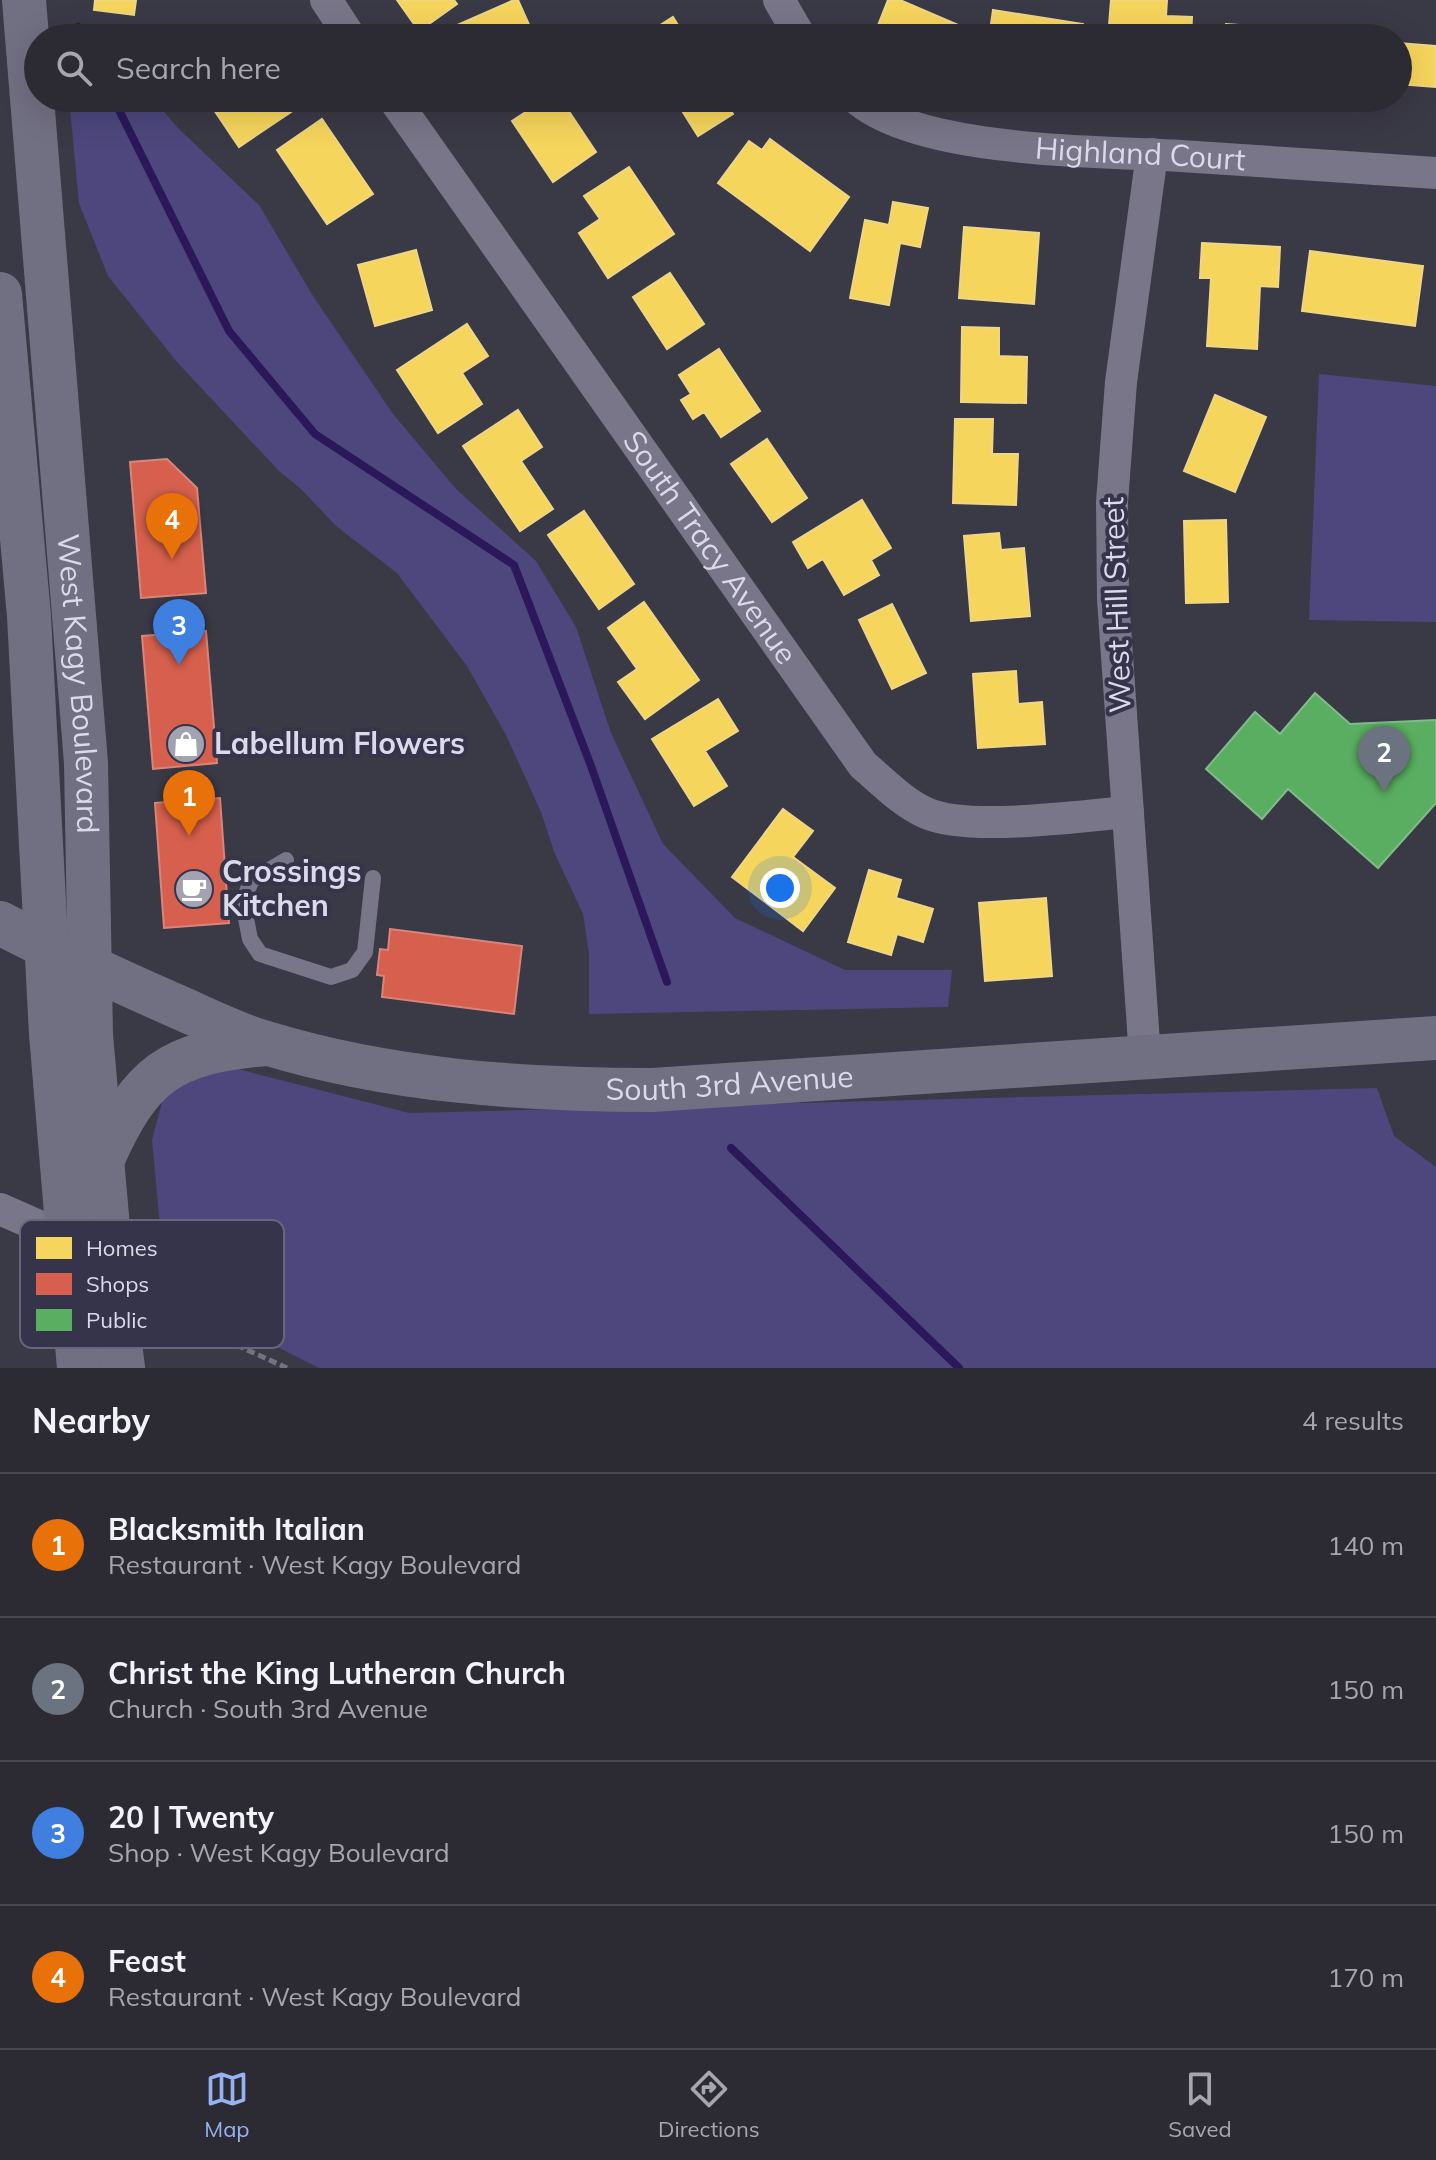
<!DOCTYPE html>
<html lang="en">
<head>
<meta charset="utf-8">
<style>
  :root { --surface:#2c2b34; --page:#383740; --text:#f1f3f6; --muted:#a6a7ac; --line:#48474f; --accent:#95b2f1 }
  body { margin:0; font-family:Mulish,sans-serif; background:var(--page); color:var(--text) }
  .you { position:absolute; left:780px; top:888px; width:28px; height:28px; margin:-20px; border:6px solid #fff; border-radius:50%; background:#1a73e8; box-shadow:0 0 0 12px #1a73e833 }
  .badge { display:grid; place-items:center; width:52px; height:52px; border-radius:50%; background:var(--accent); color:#fff; font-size:26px; font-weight:700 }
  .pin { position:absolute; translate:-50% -66px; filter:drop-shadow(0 2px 4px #0008) }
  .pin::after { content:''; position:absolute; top:42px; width:28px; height:24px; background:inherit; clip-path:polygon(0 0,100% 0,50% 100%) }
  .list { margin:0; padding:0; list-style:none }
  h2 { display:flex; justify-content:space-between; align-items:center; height:104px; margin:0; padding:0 32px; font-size:34px }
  h2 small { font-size:26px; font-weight:400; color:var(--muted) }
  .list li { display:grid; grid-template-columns:52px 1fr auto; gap:24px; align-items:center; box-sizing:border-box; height:144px; padding:0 32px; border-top:2px solid var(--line) }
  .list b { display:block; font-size:30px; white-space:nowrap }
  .list p { margin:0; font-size:26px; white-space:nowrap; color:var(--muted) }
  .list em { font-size:26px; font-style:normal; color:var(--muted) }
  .icon { flex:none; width:44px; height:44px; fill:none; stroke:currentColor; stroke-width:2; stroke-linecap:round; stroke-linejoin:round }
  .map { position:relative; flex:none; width:1436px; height:1368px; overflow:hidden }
  .search { position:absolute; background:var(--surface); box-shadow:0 8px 32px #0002; left:24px; right:24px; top:24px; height:88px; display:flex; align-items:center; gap:20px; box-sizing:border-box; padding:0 28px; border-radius:44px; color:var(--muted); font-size:30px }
  .sheet { height:680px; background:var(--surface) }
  nav { display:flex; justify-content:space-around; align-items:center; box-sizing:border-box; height:112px; border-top:2px solid var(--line); background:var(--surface); font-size:22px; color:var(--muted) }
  nav a { display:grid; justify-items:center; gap:4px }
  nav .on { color:var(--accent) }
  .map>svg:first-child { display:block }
  .green { fill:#4d477d }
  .homes { fill:#f6d55c; stroke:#eed686; stroke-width:2 }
  .shops { fill:#d6604d; stroke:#d8857c; stroke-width:2 }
  .public { fill:#5aae61; stroke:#81bb8a; stroke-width:2 }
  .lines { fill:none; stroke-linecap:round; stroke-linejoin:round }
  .stream { stroke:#2a185b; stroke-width:8 }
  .path { stroke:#737280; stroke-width:5; stroke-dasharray:8 4; stroke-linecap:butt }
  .service { stroke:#787688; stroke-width:16 }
  .minor { stroke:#787688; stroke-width:32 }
  .secondary { stroke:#716f82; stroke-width:44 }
  .labels { text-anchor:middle; stroke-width:8; stroke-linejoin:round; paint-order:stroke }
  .street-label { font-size:30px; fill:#dbdae9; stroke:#35344b }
  .poi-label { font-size:30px; font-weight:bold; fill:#dbdae9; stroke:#35344b; text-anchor:start }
  .key { fill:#35344b; stroke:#67667a; stroke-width:2 }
  .key-label { font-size:22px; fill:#dbdae9 }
</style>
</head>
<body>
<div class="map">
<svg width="1436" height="1368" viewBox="0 0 1436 1368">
  <rect width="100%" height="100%" fill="#3a3946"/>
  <path class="green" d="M69,98H152L179,129L259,205L313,296L393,414L456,489L536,561L576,627L611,733L663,844L735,918L845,970H952L948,1007L589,1014V953L583,914L555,854L541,812L506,735L467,666L397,573L336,526L301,489L279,471L177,362L108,276L79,203Z
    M1319,374L1436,386V622L1309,620Z
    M234,1068L409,1113L1377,1088L1394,1136L1436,1167V1368H319L166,1291L152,1140L166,1087Z"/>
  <path class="homes" d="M95,0H136L134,15L94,10Z
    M397,0H454L457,4L419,31Z
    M514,0H518L535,38H461L455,26Z
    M888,0H900L963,27L959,38H887L875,33Z
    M1111,0H1167L1166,16L1192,17L1191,38H1108Z
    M993,10L1083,24L1081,38H989Z
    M673,17L686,38H640Z
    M1226,24L1316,31L1315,38H1225Z
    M254,27L261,38H238Z
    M1398,43L1436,46L1435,87L1398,84Z
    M206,98H281L291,112L239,147Z
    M547,98H560L596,152L553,182L512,121Z
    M674,98H723L733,114L698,136Z
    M1332,98H1369V103L1332,100Z
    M322,119L373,194L327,224L277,150Z
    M770,139L849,197L810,251L718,183L749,141L762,150Z
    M629,167L674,234L608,278L579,233L600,219L584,196Z
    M893,202L928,208L920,247L900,243L889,305L850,298L865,220L889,225Z
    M964,227L1039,233L1034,304L959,298Z
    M1202,243L1280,247L1278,287L1260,286L1257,349L1207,346L1211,278H1200Z
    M416,250L432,310L375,326L358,265Z
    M1310,251L1423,266L1415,326L1302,311Z
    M670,273L704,324L667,349L633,297Z
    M467,324L488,356L462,373L482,404L438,433L397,370Z
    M962,327L999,328V356L1027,357L1026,403L961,402Z
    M719,349L760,411L721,437L704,412L693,419L681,400L691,394L679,375Z
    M1215,395L1266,417L1235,492L1184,471Z
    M518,410L542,447L521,461L553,509L520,531L463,446Z
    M955,419H993L992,454H1018L1016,505L953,503Z
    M767,439L807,498L772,522L731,464Z
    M862,500L891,548L871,560L879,575L844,595L823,559L808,568L793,542Z
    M584,511L634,584L599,609L548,535Z
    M1226,520L1228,602L1186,603L1184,521Z
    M999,533L1001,550L1024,548L1030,616L971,621L964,536Z
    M644,602L699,680L645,719L618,682L637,669L608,628Z
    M892,604L926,673L892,689L859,620Z
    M1016,671L1018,704L1042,702L1045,744L978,748L973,674Z
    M718,699L738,731L705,751L727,786L694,806L652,739Z
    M783,809L813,831L793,857L835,888L803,931L732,877Z
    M869,870L901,880L896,898L933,909L923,942L897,934L891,955L848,942Z
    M1046,898L1052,976L985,981L979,903Z"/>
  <path class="shops" d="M167,459L197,488L206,593L141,598L130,462Z
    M206,631L217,763L153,769L142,636Z
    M220,798L229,923L164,928L155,803Z
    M390,929L522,946L514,1014L382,997L384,976L377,975L380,949L388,950Z"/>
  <path class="public" d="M1315,693L1350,724L1436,720V803L1378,868L1288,789L1262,819L1206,769L1255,712L1280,734Z"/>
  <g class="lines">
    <path class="stream" d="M78,27L83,38
      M113,98L229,331L315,434L514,565L591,766L667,982
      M731,1148L959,1368"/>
    <path class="path" d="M149,1305L287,1368"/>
    <path class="service" d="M286,860L251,881L243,903L250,939L260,954L331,977L352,970L365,952L373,878"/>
    <g class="minor">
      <path d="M326,0L351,38"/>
      <path d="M779,0L801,38"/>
      <path id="s1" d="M393,98L863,765C883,782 902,802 926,813C969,832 1078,816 1128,812"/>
      <path id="s2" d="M856,98C918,153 1098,151 1181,156C1266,162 1351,167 1436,173"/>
      <path d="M1145,1057L1113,599L1112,502L1121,382L1152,154"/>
      <path d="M0,1209L68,1239"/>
    </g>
    <g class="secondary">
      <path id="s3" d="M24,0L86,763L91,1035L114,1295L123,1368"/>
      <path d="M0,294L29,616L51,1034L79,1368"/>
      <path id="s4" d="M0,923C58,953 117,980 176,1006C206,1019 235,1034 266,1043C391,1081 523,1090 652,1090L1436,1038"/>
      <path d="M102,1161C141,1073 169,1053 265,1044"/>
    </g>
  </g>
  <defs>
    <symbol id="shop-disc" viewBox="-11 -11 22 22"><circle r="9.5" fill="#a3a2b0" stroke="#35344b"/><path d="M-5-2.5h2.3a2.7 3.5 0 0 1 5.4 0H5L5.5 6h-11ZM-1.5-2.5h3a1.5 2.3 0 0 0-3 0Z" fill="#fff"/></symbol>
    <symbol id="cafe-disc" viewBox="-11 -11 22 22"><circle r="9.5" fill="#a3a2b0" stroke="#35344b"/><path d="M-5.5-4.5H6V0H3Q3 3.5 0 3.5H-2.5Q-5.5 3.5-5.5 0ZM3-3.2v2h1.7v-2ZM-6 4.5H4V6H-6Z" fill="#fff"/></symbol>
  </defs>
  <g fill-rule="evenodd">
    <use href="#shop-disc" x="164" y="722" width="44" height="44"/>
    <use href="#cafe-disc" x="172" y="867" width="44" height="44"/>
  </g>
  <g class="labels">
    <g class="street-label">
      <text dy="10" stroke="none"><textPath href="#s2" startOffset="294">Highland Court</textPath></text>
      <text dy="10" stroke="none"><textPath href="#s1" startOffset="550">South Tracy Avenue</textPath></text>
      <text transform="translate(1117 605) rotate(-92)" y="10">West Hill Street</text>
      <text dy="10" stroke="none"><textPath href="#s3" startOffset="686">West Kagy Boulevard</textPath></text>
      <text dy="10" stroke="none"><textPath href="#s4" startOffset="760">South 3rd Avenue</textPath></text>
    </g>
    <g class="poi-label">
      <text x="214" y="754">Labellum Flowers</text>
      <text x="222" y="882">Crossings<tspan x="222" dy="34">Kitchen</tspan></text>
    </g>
  </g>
  <rect x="20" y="1220" width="264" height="128" rx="12" class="key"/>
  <rect x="36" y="1237" width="36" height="22" fill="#f6d55c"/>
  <rect x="36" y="1273" width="36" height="22" fill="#d6604d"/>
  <rect x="36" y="1309" width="36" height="22" fill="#5aae61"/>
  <g class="key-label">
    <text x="86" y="1256">Homes</text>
    <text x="86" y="1292">Shops</text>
    <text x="86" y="1328">Public</text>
  </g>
</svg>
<div class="you"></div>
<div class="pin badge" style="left:189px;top:836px;background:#e8710a">1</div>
<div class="pin badge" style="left:1384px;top:792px;background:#6b7280">2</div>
<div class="pin badge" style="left:179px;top:665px;background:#3f7fe0">3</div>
<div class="pin badge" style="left:172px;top:559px;background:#e8710a">4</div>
<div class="search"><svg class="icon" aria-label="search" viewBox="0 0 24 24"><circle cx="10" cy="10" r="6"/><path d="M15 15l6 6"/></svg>Search here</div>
</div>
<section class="sheet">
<h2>Nearby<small>4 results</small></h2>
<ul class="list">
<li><span class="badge" style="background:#e8710a">1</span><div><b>Blacksmith Italian</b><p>Restaurant · West Kagy Boulevard</p></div><em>140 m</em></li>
<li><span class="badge" style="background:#6b7280">2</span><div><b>Christ the King Lutheran Church</b><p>Church · South 3rd Avenue</p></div><em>150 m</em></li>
<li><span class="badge" style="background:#3f7fe0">3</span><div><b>20 | Twenty</b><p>Shop · West Kagy Boulevard</p></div><em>150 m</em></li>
<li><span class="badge" style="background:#e8710a">4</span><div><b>Feast</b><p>Restaurant · West Kagy Boulevard</p></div><em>170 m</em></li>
</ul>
</section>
<nav>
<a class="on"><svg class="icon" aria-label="map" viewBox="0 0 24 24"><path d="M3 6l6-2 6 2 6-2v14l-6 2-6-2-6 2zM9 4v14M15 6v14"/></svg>Map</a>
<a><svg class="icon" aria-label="directions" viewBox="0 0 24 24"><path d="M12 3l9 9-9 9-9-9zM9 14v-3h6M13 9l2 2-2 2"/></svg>Directions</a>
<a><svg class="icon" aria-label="saved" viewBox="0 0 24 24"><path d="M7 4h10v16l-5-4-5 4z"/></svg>Saved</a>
</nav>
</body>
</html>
